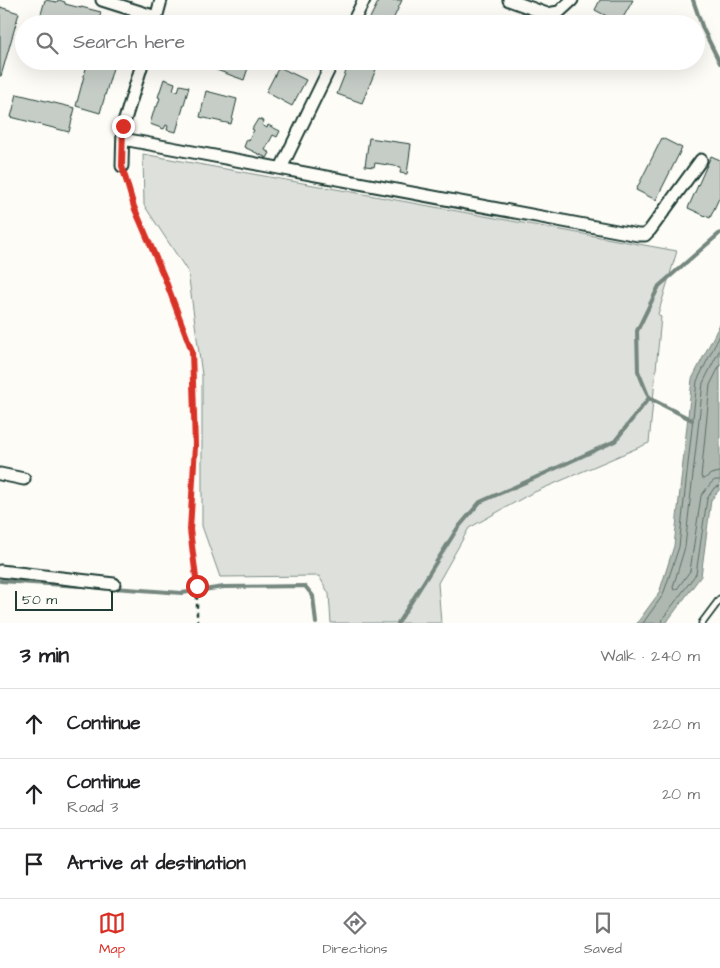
<!DOCTYPE html>
<html lang="en">
<head>
<meta charset="utf-8">
<style>
  :root { --surface:#fff; --page:#f2f2f2; --text:#202124; --muted:#757577; --line:#e0e0e0; --accent:#d93025 }
  body { margin:0; font-family:"Architects Daughter",sans-serif; background:var(--page); color:var(--text) }
  .scale { position:absolute; left:15px; bottom:12px; width:98px; box-sizing:border-box; padding-left:5px; border:2px solid #1f3d34; border-top:0; font-size:14px; line-height:18px; white-space:nowrap; color:#1f3d34; -webkit-text-stroke:4px #fdfcf7; paint-order:stroke }
  .stop { position:absolute; width:15px; height:15px; margin:-11px; border:4px solid #d93025; border-radius:50%; background:#fff }
  .stop.end { background:#d93025; border-color:#fff; box-shadow:0 1px 5px #0008 }
  .list { margin:0; padding:0; list-style:none }
  h2 { display:flex; justify-content:space-between; align-items:center; height:65px; margin:0; padding:0 20px; font-size:21px }
  h2 small { font-size:16px; font-weight:400; color:var(--muted) }
  .list li { display:grid; grid-template-columns:32px 1fr auto; gap:15px; align-items:center; box-sizing:border-box; height:70px; padding:0 20px; border-top:1px solid var(--line) }
  .list b { display:block; font-size:19px; white-space:nowrap }
  .list p { margin:0; font-size:16px; white-space:nowrap; color:var(--muted) }
  .list em { font-size:16px; font-style:normal; color:var(--muted) }
  .icon { flex:none; width:28px; height:28px; fill:none; stroke:currentColor; stroke-width:2; stroke-linecap:round; stroke-linejoin:round }
  .map { position:relative; flex:none; width:720px; height:623px; overflow:hidden }
  .search { position:absolute; background:var(--surface); box-shadow:0 5px 20px #0002; left:15px; right:15px; top:15px; height:55px; display:flex; align-items:center; gap:12px; box-sizing:border-box; padding:0 18px; border-radius:28px; color:var(--muted); font-size:19px }
  .sheet { height:275px; background:var(--surface) }
  nav { display:flex; justify-content:space-around; align-items:center; box-sizing:border-box; height:70px; border-top:1px solid var(--line); background:var(--surface); font-size:14px; color:var(--muted) }
  nav a { display:grid; justify-items:center; gap:2px }
  nav .on { color:var(--accent) }
  .map>svg:first-child { display:block }
  .green { fill:#dde0db; stroke:#7e8e88 }
  .water { fill:#aeb8b1; stroke:#75877f }
  .lines { fill:none; stroke-linecap:round; stroke-linejoin:round }
  .shore { stroke:#586e66; stroke-width:1 }
  .stream { stroke:#75877f; stroke-width:4 }
  .building { fill:#c6cdc7; stroke:#1f3d34 }
  .lane-casing { stroke:#1f3d34; stroke-width:9 }
  .street-casing { stroke:#1f3d34; stroke-width:15 }
  .path { stroke:#1f3d34; stroke-width:2.5; stroke-dasharray:4 4; stroke-linecap:butt }
  .lane { stroke:#fdfcf7; stroke-width:5.5 }
  .street { stroke:#fdfcf7; stroke-width:11 }
  .route { stroke:#d93025; stroke-width:6 }
</style>
</head>
<body>
<div class="map">
<svg width="720" height="623" viewBox="0 0 720 623">
  <rect width="100%" height="100%" fill="#fdfcf7"/>
  <filter id="ink" filterUnits="userSpaceOnUse"><feTurbulence type="fractalNoise" baseFrequency=".02" numOctaves="2"/><feDisplacementMap in="SourceGraphic" scale="10" xChannelSelector="R" yChannelSelector="G"/><feConvolveMatrix kernelMatrix="1 2 1 2 8 2 1 2 1" color-interpolation-filters="sRGB"/></filter>
  <g filter="url(#ink)">
    <path class="green" d="M143,154L677,251L658,314L661,317L649,443L530,494L469,528L438,583L441,623H331L329,594L319,576L220,577L202,526V375L188,272L144,205Z"/>
    <path class="water" d="M720,324V489L711,500L701,576L666,623H637L659,593L674,546L692,379Z"/>
    <g class="lines">
      <path class="shore" d="M720,349L703,383L685,547L673,587L674,590L677,589L690,571L701,496L711,483L715,480H720
        M720,365L710,385L701,477L704,479L711,474L720,472
        M643,623L663,595L679,547L697,381L720,335
        M662,623L663,618L696,574L707,499L714,488L720,486"/>
      <path class="stream" d="M693,0L703,29L720,63
        M692,420L649,398L638,371L637,331L659,286L720,233
        M0,581L80,586
        M114,588L182,593L224,587L305,586L313,596L316,623
        M398,623L457,529L480,502L528,481L615,441L649,398"/>
    </g>
    <path class="building" d="M45,0L57,2L58,0H59L65,2V4L81,8V7L101,12L98,24H48L39,21Z
      M379,0H402L391,24H367Z
      M600,0H633L620,23L595,10Z
      M0,7L19,13L1,76H0Z
      M88,61H115L100,113L76,106Z
      M213,61H240V62L249,65L244,80L211,68Z
      M350,61H362L377,67L362,103L337,94Z
      M279,67L306,80L292,106L266,92Z
      M164,79L175,83L173,90L178,91L180,85L189,87L176,132L167,130L168,126L166,125L164,129L150,124L155,107H157L160,98L158,97Z
      M206,91L237,99L231,124L200,117Z
      M17,94L75,108L69,132L11,117Z
      M258,119L264,121L262,125L267,128L268,125L280,131L277,137L273,135L265,150L270,153L267,158L244,147L247,139L249,140L254,130L252,129Z
      M369,138L411,144L407,174L400,173L401,167L375,163L374,167L365,166Z
      M662,138L682,148L656,200L636,190Z
      M711,156L720,160V196L710,218L688,208Z"/>
    <g class="lines">
      <defs>
        <path id="lane" d="M702,623L720,599"/>
        <path id="street" d="M102,0L156,17
          M509,0L547,14L559,12L572,0
          M155,22L161,0
          M352,24L364,0
          M123,139L638,235H645L650,230L701,160
          M122,166L123,126L143,61
          M281,168L333,61
          M0,474L24,479
          M0,571L114,584"/>
      </defs>
      <use href="#lane" class="lane-casing"/>
      <use href="#street" class="street-casing"/>
      <path class="path" d="M125,177L134,207L165,279L192,351L195,445L190,530L197,586V623"/>
      <use href="#lane" class="lane"/>
      <use href="#street" class="street"/>
    </g>
  </g>
  <g class="lines" filter="url(#ink)">
    <path class="route" d="M123,126L122,166L134,207L165,279L192,351L195,446L190,530L197,586"/>
  </g>
</svg>
<div class="scale">50 m</div>
<div class="stop" style="left:197px;top:586px"></div>
<div class="stop end" style="left:123px;top:126px"></div>
<div class="search"><svg class="icon" aria-label="search" viewBox="0 0 24 24"><circle cx="10" cy="10" r="6"/><path d="M15 15l6 6"/></svg>Search here</div>
</div>
<section class="sheet">
<h2>3 min<small>Walk · 240 m</small></h2>
<ul class="list">
<li><svg class="icon" aria-label="ahead" viewBox="0 0 24 24"><path d="M12 20V5M6 11l6-6 6 6"/></svg><div><b>Continue</b></div><em>220 m</em></li>
<li><svg class="icon" aria-label="ahead" viewBox="0 0 24 24"><path d="M12 20V5M6 11l6-6 6 6"/></svg><div><b>Continue</b><p>Road 3</p></div><em>20 m</em></li>
<li><svg class="icon" aria-label="arrive" viewBox="0 0 24 24"><path d="M6 21V4h12l-3 4 3 4H6"/></svg><div><b>Arrive at destination</b></div></li>
</ul>
</section>
<nav>
<a class="on"><svg class="icon" aria-label="map" viewBox="0 0 24 24"><path d="M3 6l6-2 6 2 6-2v14l-6 2-6-2-6 2zM9 4v14M15 6v14"/></svg>Map</a>
<a><svg class="icon" aria-label="directions" viewBox="0 0 24 24"><path d="M12 3l9 9-9 9-9-9zM9 14v-3h6M13 9l2 2-2 2"/></svg>Directions</a>
<a><svg class="icon" aria-label="saved" viewBox="0 0 24 24"><path d="M7 4h10v16l-5-4-5 4z"/></svg>Saved</a>
</nav>
</body>
</html>
